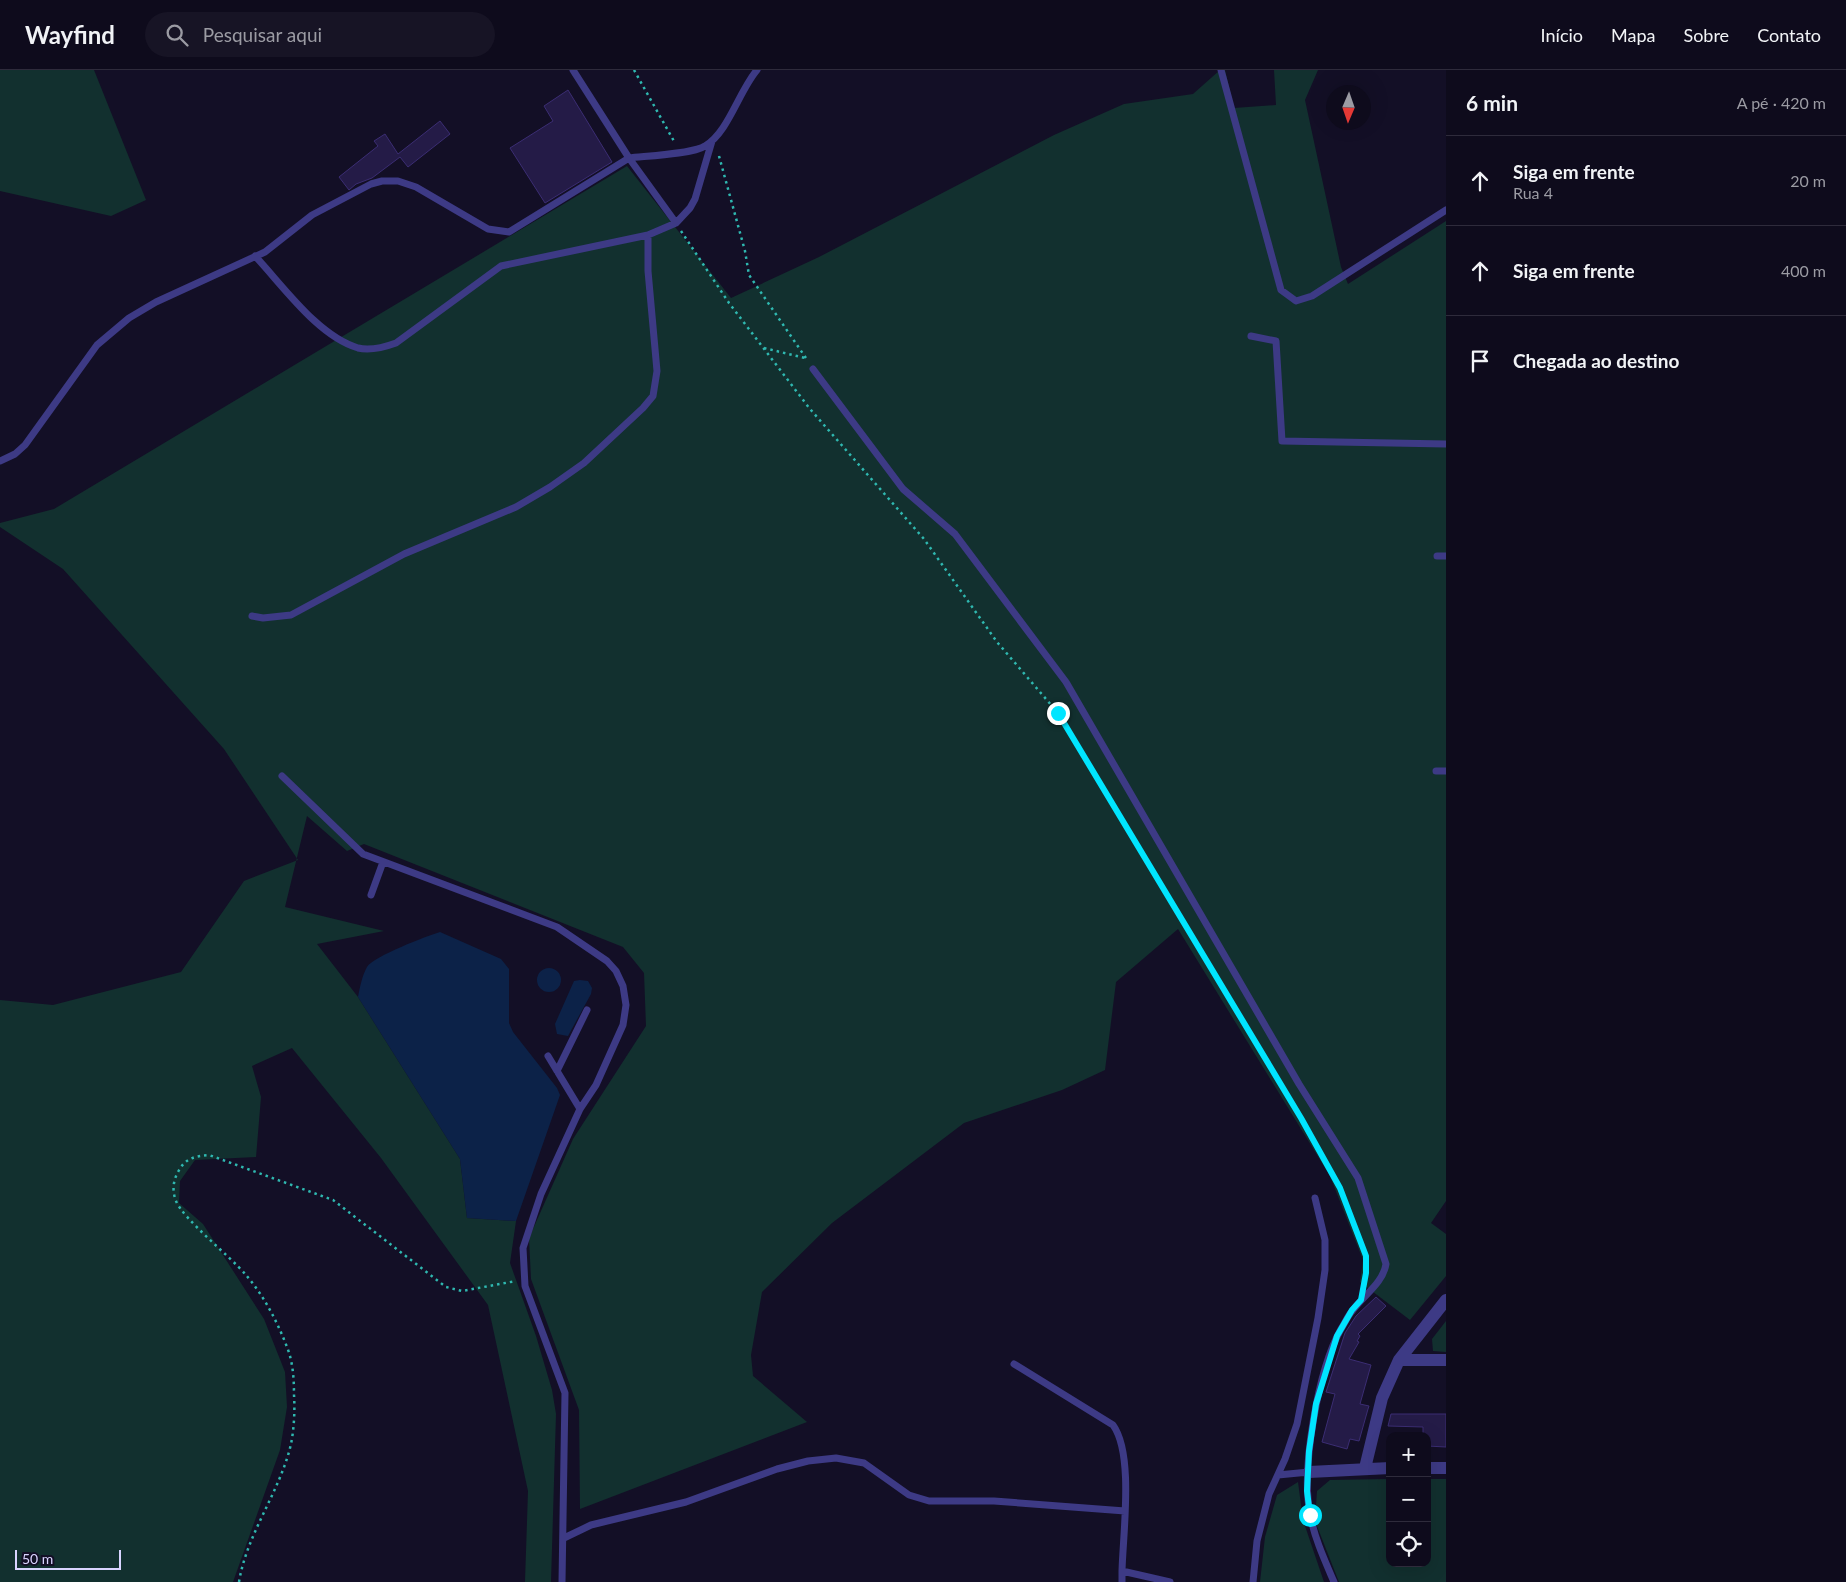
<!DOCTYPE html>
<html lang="pt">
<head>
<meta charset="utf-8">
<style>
  :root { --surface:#0e0b1c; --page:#171425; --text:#f1f3f6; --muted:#9b9ba3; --line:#2e2b3b }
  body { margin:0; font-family:Lato,sans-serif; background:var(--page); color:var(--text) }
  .controls { position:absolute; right:15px; bottom:15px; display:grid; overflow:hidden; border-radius:10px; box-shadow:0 5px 20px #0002 }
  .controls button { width:45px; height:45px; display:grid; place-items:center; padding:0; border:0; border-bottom:1px solid var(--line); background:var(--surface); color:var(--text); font:25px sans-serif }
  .compass { position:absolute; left:1326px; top:15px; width:45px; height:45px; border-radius:50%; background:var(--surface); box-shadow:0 5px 20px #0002; rotate:182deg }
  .scale { position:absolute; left:15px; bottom:12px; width:106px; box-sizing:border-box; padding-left:5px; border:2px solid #d9d4ff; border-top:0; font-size:14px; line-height:18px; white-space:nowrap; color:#d9d4ff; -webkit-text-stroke:4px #130f26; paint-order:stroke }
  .stop { position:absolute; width:15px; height:15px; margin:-11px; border:4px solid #00e5ff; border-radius:50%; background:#fff }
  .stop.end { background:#00e5ff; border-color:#fff; box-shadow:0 1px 5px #0008 }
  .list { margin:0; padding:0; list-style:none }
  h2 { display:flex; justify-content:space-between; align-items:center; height:65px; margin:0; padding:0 20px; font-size:21px }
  h2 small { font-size:16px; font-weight:400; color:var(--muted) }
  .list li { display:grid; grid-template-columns:32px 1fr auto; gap:15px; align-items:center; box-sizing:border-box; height:90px; padding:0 20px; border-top:1px solid var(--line) }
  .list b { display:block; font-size:19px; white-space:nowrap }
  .list p { margin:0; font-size:16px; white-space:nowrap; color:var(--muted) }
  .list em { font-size:16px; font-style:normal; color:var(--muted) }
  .icon { flex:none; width:28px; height:28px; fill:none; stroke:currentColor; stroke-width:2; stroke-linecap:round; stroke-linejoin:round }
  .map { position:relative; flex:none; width:1446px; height:1512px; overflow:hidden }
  header { display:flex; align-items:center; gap:30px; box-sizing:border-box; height:70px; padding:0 25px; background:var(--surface); border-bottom:1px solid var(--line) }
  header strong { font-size:24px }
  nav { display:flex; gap:28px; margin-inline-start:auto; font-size:18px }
  .search { width:350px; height:45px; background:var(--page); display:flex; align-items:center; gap:12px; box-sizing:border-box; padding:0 18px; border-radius:28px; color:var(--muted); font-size:19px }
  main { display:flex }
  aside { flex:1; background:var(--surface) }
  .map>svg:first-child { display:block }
  .green { fill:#12302f }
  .water { fill:#0c2248 }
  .building { fill:#241b47; stroke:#3b2d73 }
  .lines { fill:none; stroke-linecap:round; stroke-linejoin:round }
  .path { stroke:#2fb8b0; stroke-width:2.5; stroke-dasharray:2.5 4; stroke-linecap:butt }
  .service { stroke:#3d3a85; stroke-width:7 }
  .minor { stroke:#3d3a85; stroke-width:12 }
  .route { stroke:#00e5ff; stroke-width:6 }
</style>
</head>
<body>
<header>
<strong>Wayfind</strong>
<div class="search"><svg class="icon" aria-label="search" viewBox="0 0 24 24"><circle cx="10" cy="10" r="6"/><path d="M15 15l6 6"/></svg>Pesquisar aqui</div>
<nav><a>Início</a><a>Mapa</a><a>Sobre</a><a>Contato</a></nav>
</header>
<main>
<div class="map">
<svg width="1446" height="1512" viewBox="0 0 1446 1512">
  <rect width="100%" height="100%" fill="#130f26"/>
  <path class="green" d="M0,0H94L146,130L111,146L0,121Z
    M1220,0H1225L1234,38L1276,35L1274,0H1318L1305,30L1341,197L1348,214L1446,151V1131L1431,1153L1446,1164V1206L1410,1250L1360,1212L1363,1190L1330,1106L1178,859L1116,912L1105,1000L1062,1020L964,1053L832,1153L762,1222L751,1285L753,1306L807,1352L580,1439L579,1340L531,1209L529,1168L573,1069L646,956L644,903L623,877L364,774L347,781L307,746L285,837L384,861L317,874L358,927L460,1089L467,1148L516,1151L510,1193L536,1266L552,1320L556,1344L551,1512H525L528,1421L488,1235L381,1088L292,978L252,996L261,1027L256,1087L195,1090L180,1111L179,1133L203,1154L264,1249L285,1302L287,1337L280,1380L233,1512H0V930L53,935L181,902L244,811L298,790L224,679L63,499L0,457V453L54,439L627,96L731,228L819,187L1054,65L1124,34L1193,24Z
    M1446,1251V1282L1433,1281L1432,1269Z
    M1390,1409V1493H1427V1409H1446V1512H1339L1315,1451L1317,1421L1330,1410Z
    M1298,1412L1303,1450L1324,1512H1260L1265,1467L1277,1425Z"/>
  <path class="water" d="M440,862L501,889L509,899V953L513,962L557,1018L560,1025L516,1151L467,1148L460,1089L358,927C360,917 362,906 367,897C374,886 427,866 440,862Z
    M537 910a12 12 0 1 1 24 0a12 12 0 1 1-24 0Z
    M580,910L588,911L592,918L591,924L568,966L557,964L555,954L574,911Z"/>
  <path class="building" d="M568,20L612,92L545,133L510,78L553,51L544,36Z
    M440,51L450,64L408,97L400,87L372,108L356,114L349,120L339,107L378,76L374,71L385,64L398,84Z
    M1376,1227L1386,1236L1358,1264L1360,1266L1357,1271L1359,1272L1349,1289L1371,1295L1360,1334L1369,1336L1368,1339L1359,1371L1350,1369L1347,1379L1322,1372L1335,1324L1326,1322L1345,1263L1356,1246Z
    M1391,1344H1446V1377L1427,1376V1366H1423V1357L1388,1356Z"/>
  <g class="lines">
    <path class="path" d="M634,0L675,73
      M719,86L745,181L749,205L808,291
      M681,161L729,233L810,339L924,469L997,572L1058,643L1301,1048L1340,1118L1366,1186L1365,1210
      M764,278L805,288
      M239,1512C247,1463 280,1422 291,1374C294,1359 295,1341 294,1325C294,1309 293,1292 287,1277C277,1251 264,1226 246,1205C231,1187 183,1149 176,1131C172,1121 173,1111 178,1102C185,1088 195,1086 209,1085L333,1130L446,1217L462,1221L516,1211"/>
    <path class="service" d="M1221,0L1281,220L1296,231L1312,226L1446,140
      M676,153L629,88C646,86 693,84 705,76C728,63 739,21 757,0
      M255,186C284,217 318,266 358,278C370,281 385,277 396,273L501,196L648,165L676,153L690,138L695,129L712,71
      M1251,266L1276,271L1282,371L1446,374
      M813,299L903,419L955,464L1066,612L1299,1014L1358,1108L1386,1194C1383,1213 1364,1225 1353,1240C1348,1245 1345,1253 1341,1259C1318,1300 1301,1398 1310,1444C1314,1467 1325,1491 1334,1512
      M0,391L15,384L25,375L97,275L129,248L156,232L265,182L312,145L371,114L382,111H398L416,117L488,159L509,162L629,88L573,0
      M1437,486H1446
      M252,546L263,548L291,545L404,484L516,437L550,417L584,393L643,338L653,326L657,301L648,201V165
      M1436,701H1446
      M282,706L363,784L557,857L607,891L616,901L623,916L626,935L623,955L596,1015L580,1039L541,1124L523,1178L525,1216L565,1323L562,1512
      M371,825L383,792
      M548,986L580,1039
      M557,1001L587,940
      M1014,1294L1113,1355C1134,1384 1123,1463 1122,1501
      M1278,1405L1309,1402
      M564,1468L591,1455L686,1432L777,1399L808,1391L836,1388L864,1393L909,1425L929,1431H994L1125,1441
      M1122,1512V1501L1170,1512
      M1253,1512L1257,1471L1269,1424L1285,1389L1297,1354L1318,1248L1325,1200V1170L1315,1128"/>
    <path class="minor" d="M1399,1290H1446
      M1365,1398L1382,1328L1399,1290L1446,1230
      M1427,1398H1446
      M1309,1402L1390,1398"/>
  </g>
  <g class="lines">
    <path class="route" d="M1058,643L1301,1048L1340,1118L1366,1186V1203L1361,1230L1352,1240L1337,1266L1316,1334L1309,1381L1307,1421L1310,1445"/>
  </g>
</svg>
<div class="controls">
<button>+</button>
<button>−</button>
<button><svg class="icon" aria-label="locate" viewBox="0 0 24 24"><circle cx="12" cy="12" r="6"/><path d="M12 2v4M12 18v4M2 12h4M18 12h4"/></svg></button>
</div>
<svg class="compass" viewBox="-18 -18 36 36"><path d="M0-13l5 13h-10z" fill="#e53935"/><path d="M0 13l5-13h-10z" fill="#9b9ba3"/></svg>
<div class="scale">50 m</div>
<div class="stop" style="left:1310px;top:1445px"></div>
<div class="stop end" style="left:1058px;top:643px"></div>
</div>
<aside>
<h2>6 min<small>A pé · 420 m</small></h2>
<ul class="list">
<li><svg class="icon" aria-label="ahead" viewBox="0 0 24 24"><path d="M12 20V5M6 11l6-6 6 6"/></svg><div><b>Siga em frente</b><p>Rua 4</p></div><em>20 m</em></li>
<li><svg class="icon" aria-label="ahead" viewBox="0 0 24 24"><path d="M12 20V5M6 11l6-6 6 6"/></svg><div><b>Siga em frente</b></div><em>400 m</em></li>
<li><svg class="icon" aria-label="arrive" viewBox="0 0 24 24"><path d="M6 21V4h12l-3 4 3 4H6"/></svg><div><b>Chegada ao destino</b></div></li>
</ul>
</aside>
</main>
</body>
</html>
